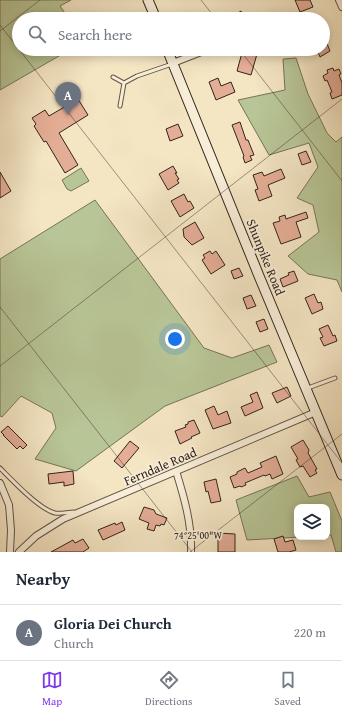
<!DOCTYPE html>
<html lang="en">
<head>
<meta charset="utf-8">
<style>
  :root { --surface:#fff; --page:#f6f6f7; --text:#1f2937; --muted:#747a83; --line:#e0e1e3; --accent:#7c3aed }
  body { margin:0; font-family:"Gentium Book Plus",serif; background:var(--page); color:var(--text) }
  .controls { position:absolute; right:12px; bottom:12px; display:grid; overflow:hidden; border-radius:8px; box-shadow:0 2px 10px #0003 }
  .controls button { width:36px; height:36px; display:grid; place-items:center; padding:0; border:0; border-bottom:1px solid var(--line); background:var(--surface); color:var(--text); font:20px sans-serif }
  .you { position:absolute; left:175px; top:339px; width:14px; height:14px; margin:-10px; border:3px solid #fff; border-radius:50%; background:#1a73e8; box-shadow:0 0 0 6px #1a73e833 }
  .badge { display:grid; place-items:center; width:26px; height:26px; border-radius:50%; background:var(--accent); color:#fff; font-size:13px; font-weight:700 }
  .pin { position:absolute; translate:-50% -33px; filter:drop-shadow(0 1px 2px #0008) }
  .pin::after { content:''; position:absolute; top:21px; width:14px; height:12px; background:inherit; clip-path:polygon(0 0,100% 0,50% 100%) }
  .list { margin:0; padding:0; list-style:none }
  h2 { display:flex; justify-content:space-between; align-items:center; height:52px; margin:0; padding:0 16px; font-size:17px }
  h2 small { font-size:13px; font-weight:400; color:var(--muted) }
  .list li { display:grid; grid-template-columns:26px 1fr auto; gap:12px; align-items:center; box-sizing:border-box; height:56px; padding:0 16px; border-top:1px solid var(--line) }
  .list b { display:block; font-size:15px; white-space:nowrap }
  .list p { margin:0; font-size:13px; white-space:nowrap; color:var(--muted) }
  .list em { font-size:13px; font-style:normal; color:var(--muted) }
  .icon { flex:none; width:22px; height:22px; fill:none; stroke:currentColor; stroke-width:2; stroke-linecap:round; stroke-linejoin:round }
  .map { position:relative; flex:none; width:342px; height:552px; overflow:hidden }
  .search { position:absolute; background:var(--surface); box-shadow:0 2px 10px #0003; left:12px; right:12px; top:12px; height:44px; display:flex; align-items:center; gap:10px; box-sizing:border-box; padding:0 14px; border-radius:22px; color:var(--muted); font-size:15px }
  .sheet { height:108px; background:var(--surface) }
  nav { display:flex; justify-content:space-around; align-items:center; box-sizing:border-box; height:56px; border-top:1px solid var(--line); background:var(--surface); font-size:11px; color:var(--muted) }
  nav a { display:grid; justify-items:center; gap:2px }
  nav .on { color:var(--accent) }
  .map>svg:first-child { display:block }
  .green { fill:#b8c596; stroke:#75745a }
  .building { fill:#e4ad95; stroke:#32241d }
  .lines { fill:none; stroke-linecap:round; stroke-linejoin:round }
  .service-casing { stroke:#625446; stroke-width:5 }
  .minor-casing { stroke:#625446; stroke-width:8 }
  .secondary-casing { stroke:#32241d; stroke-width:11 }
  .service { stroke:#f8eed8; stroke-width:3 }
  .minor { stroke:#f8eed8; stroke-width:6 }
  .secondary { stroke:#f8eed8; stroke-width:9 }
  .ticks { fill:none; stroke:#32241d; stroke-width:1; stroke-opacity:0.45 }
  .labels { text-anchor:middle; stroke-width:3.5; stroke-linejoin:round; paint-order:stroke }
  .street-label { font-size:13px; fill:#32241d; stroke:#f8eed8 }
  .ticks-label { font-size:10px; text-anchor:middle; fill:#32241d; stroke:#f8eed8; stroke-width:3.5; stroke-linejoin:round; paint-order:stroke }
</style>
</head>
<body>
<div class="map">
<svg width="342" height="552" viewBox="0 0 342 552">
  <rect width="100%" height="100%" fill="#f4e5c3"/>
  <filter id="stains"><feTurbulence type="fractalNoise" baseFrequency=".005" numOctaves="4"/><feColorMatrix values="0 0 0 0 .2 0 0 0 0 .09 0 0 0 0 .02 0 0 0 .5 -.17"/></filter>
  <radialGradient id="worn" r=".72"><stop offset=".6" stop-color="#630" stop-opacity="0"/><stop offset="1" stop-color="#630" stop-opacity=".3"/></radialGradient>
  <path class="green" d="M0,0H71L60,6L69,19H19V49H71L0,90Z
    M296,58L308,94L327,133L336,142L342,137V292L337,280L308,274L288,256L319,232L313,205L297,198L318,167L309,143L269,155L238,100L285,90L283,59Z
    M81,168L89,181L71,191L67,189L62,180Z
    M95,200L204,348L232,358L269,345L277,362L165,406L76,471L35,459L56,428L52,413L21,396L2,417L0,416V259Z
    M297,476L309,497L330,492L342,521V552H336L331,535H327V507H297V537H301L247,540L236,500Z"/>
  <path class="building" d="M295,0H310L313,7L300,12Z
    M241,11L245,19H226L236,14Z
    M323,34L330,51L320,57L317,49H323Z
    M243,49L257,54L251,75L237,71Z
    M333,68L334,71L339,69L341,74L339,75L342,83V95L332,99L330,93L332,92L327,80L325,81L323,76L328,73L327,70Z
    M218,78L221,86L231,82L235,92L216,100L209,82Z
    M78,99L88,115L59,133L78,165L65,173L46,141L44,142L34,126L36,124L32,118L45,110L49,116Z
    M240,122L246,140H248L254,155L250,156L252,160L245,163L243,157L244,156L232,125Z
    M178,124L183,136L170,141L166,129Z
    M306,151L311,162L302,165L298,154Z
    M173,166L177,173H175L179,179L177,180L179,183L168,190L159,174Z
    M281,169L285,178L268,185L272,196L259,201L255,190L258,189L253,175L262,172L264,176Z
    M0,172L11,191L0,198Z
    M184,194L188,202L190,201L194,208L180,217L171,201Z
    M306,212L308,218L296,222L301,237L281,244L273,223L280,221L279,217L285,215L286,219Z
    M195,222L204,238L192,245L184,237L183,229Z
    M210,251L212,254L216,251L225,265L211,274L202,260L205,258L203,255Z
    M239,268L243,276L234,279L231,271Z
    M294,271L298,281L283,287L280,279L289,275L288,273Z
    M314,294L318,303L321,302L323,309L312,314L305,298Z
    M251,295L256,306L247,309L243,298Z
    M264,319L268,329L260,332L256,322Z
    M328,325L333,336L335,335L337,341L324,346L320,338L323,337L319,329Z
    M287,387L291,396L277,403L272,393Z
    M257,392L263,408L245,416L241,407L253,402L250,395Z
    M214,406L218,415L227,411L231,423L213,429L205,410Z
    M194,420L200,433L191,437L192,438L180,444L175,431L186,427L185,425L188,424V422Z
    M8,426L27,445L23,449L20,446L17,449L3,435H4L1,432Z
    M303,440L309,450L308,453L317,469L315,470L317,473L310,477L303,466L300,467L296,460L298,459L291,447Z
    M130,441L139,448L122,468L114,461Z
    M276,456L283,474L272,479L270,474L265,476L264,475L245,483L246,485L241,487L240,486L234,488L230,477L237,474V472L245,468L248,473L262,467L260,463Z
    M73,471L74,484L64,486V482L49,484L48,474Z
    M216,479L221,501L211,503L208,491L206,492L204,482Z
    M144,507L154,510L156,514L167,518L164,525L161,524L160,526L156,525L154,531L147,529L149,523L139,519Z
    M122,522L125,530L103,540L98,530L115,523L116,525Z
    M218,533L235,534V552H218Z
    M283,536L285,542L293,540L296,550L289,552H278L274,539Z
    M83,539L89,548L83,552H51L73,540L75,543Z"/>
  <g class="lines">
    <defs>
      <path id="service" d="M113,77L124,83
        M124,83L137,76L172,64
        M120,106L124,83
        M308,388L335,378
        M0,468C12,480 39,509 55,513C61,514 68,512 74,512"/>
      <path id="minor" d="M339,0L342,7
        M173,63L209,49
        M176,471C184,497 192,524 191,552
        M0,483L9,505L11,530L10,552
        M19,552L36,536L63,519L316,412"/>
      <path id="secondary" d="M148,0L156,19
        M167,49L259,276L342,475"/>
    </defs>
    <use href="#service" class="service-casing"/>
    <use href="#minor" class="minor-casing"/>
    <use href="#secondary" class="secondary-casing"/>
    <use href="#service" class="service"/>
    <use href="#minor" class="minor"/>
    <use href="#secondary" class="secondary"/>
  </g>
  <path class="ticks" d="M201,0L216,19M0,25L342,463M0,31L40,0M239,49L342,181M0,307L192,552M0,366L342,99M190,552L342,434"/>
  <g class="labels">
    <g class="street-label">
      <text transform="translate(266 257) rotate(68)" y="5">Shunpike Road</text>
      <text transform="translate(160 466) rotate(-23)" y="5">Ferndale Road</text>
    </g>
  </g>
  <g class="ticks-label">
    <text x="198" y="539">74°25'00"W</text>
  </g>
  <rect width="100%" height="100%" filter="url(#stains)"/>
  <rect width="100%" height="100%" fill="url(#worn)"/>
</svg>
<div class="controls">
<button><svg class="icon" aria-label="layers" viewBox="0 0 24 24"><path d="M12 4l9 5-9 5-9-5zM3 14l9 5 9-5"/></svg></button>
</div>
<div class="you"></div>
<div class="pin badge" style="left:68px;top:115px;background:#6b7280">A</div>
<div class="search"><svg class="icon" aria-label="search" viewBox="0 0 24 24"><circle cx="10" cy="10" r="6"/><path d="M15 15l6 6"/></svg>Search here</div>
</div>
<section class="sheet">
<h2>Nearby<small></small></h2>
<ul class="list">
<li><span class="badge" style="background:#6b7280">A</span><div><b>Gloria Dei Church</b><p>Church</p></div><em>220 m</em></li>
</ul>
</section>
<nav>
<a class="on"><svg class="icon" aria-label="map" viewBox="0 0 24 24"><path d="M3 6l6-2 6 2 6-2v14l-6 2-6-2-6 2zM9 4v14M15 6v14"/></svg>Map</a>
<a><svg class="icon" aria-label="directions" viewBox="0 0 24 24"><path d="M12 3l9 9-9 9-9-9zM9 14v-3h6M13 9l2 2-2 2"/></svg>Directions</a>
<a><svg class="icon" aria-label="saved" viewBox="0 0 24 24"><path d="M7 4h10v16l-5-4-5 4z"/></svg>Saved</a>
</nav>
</body>
</html>
